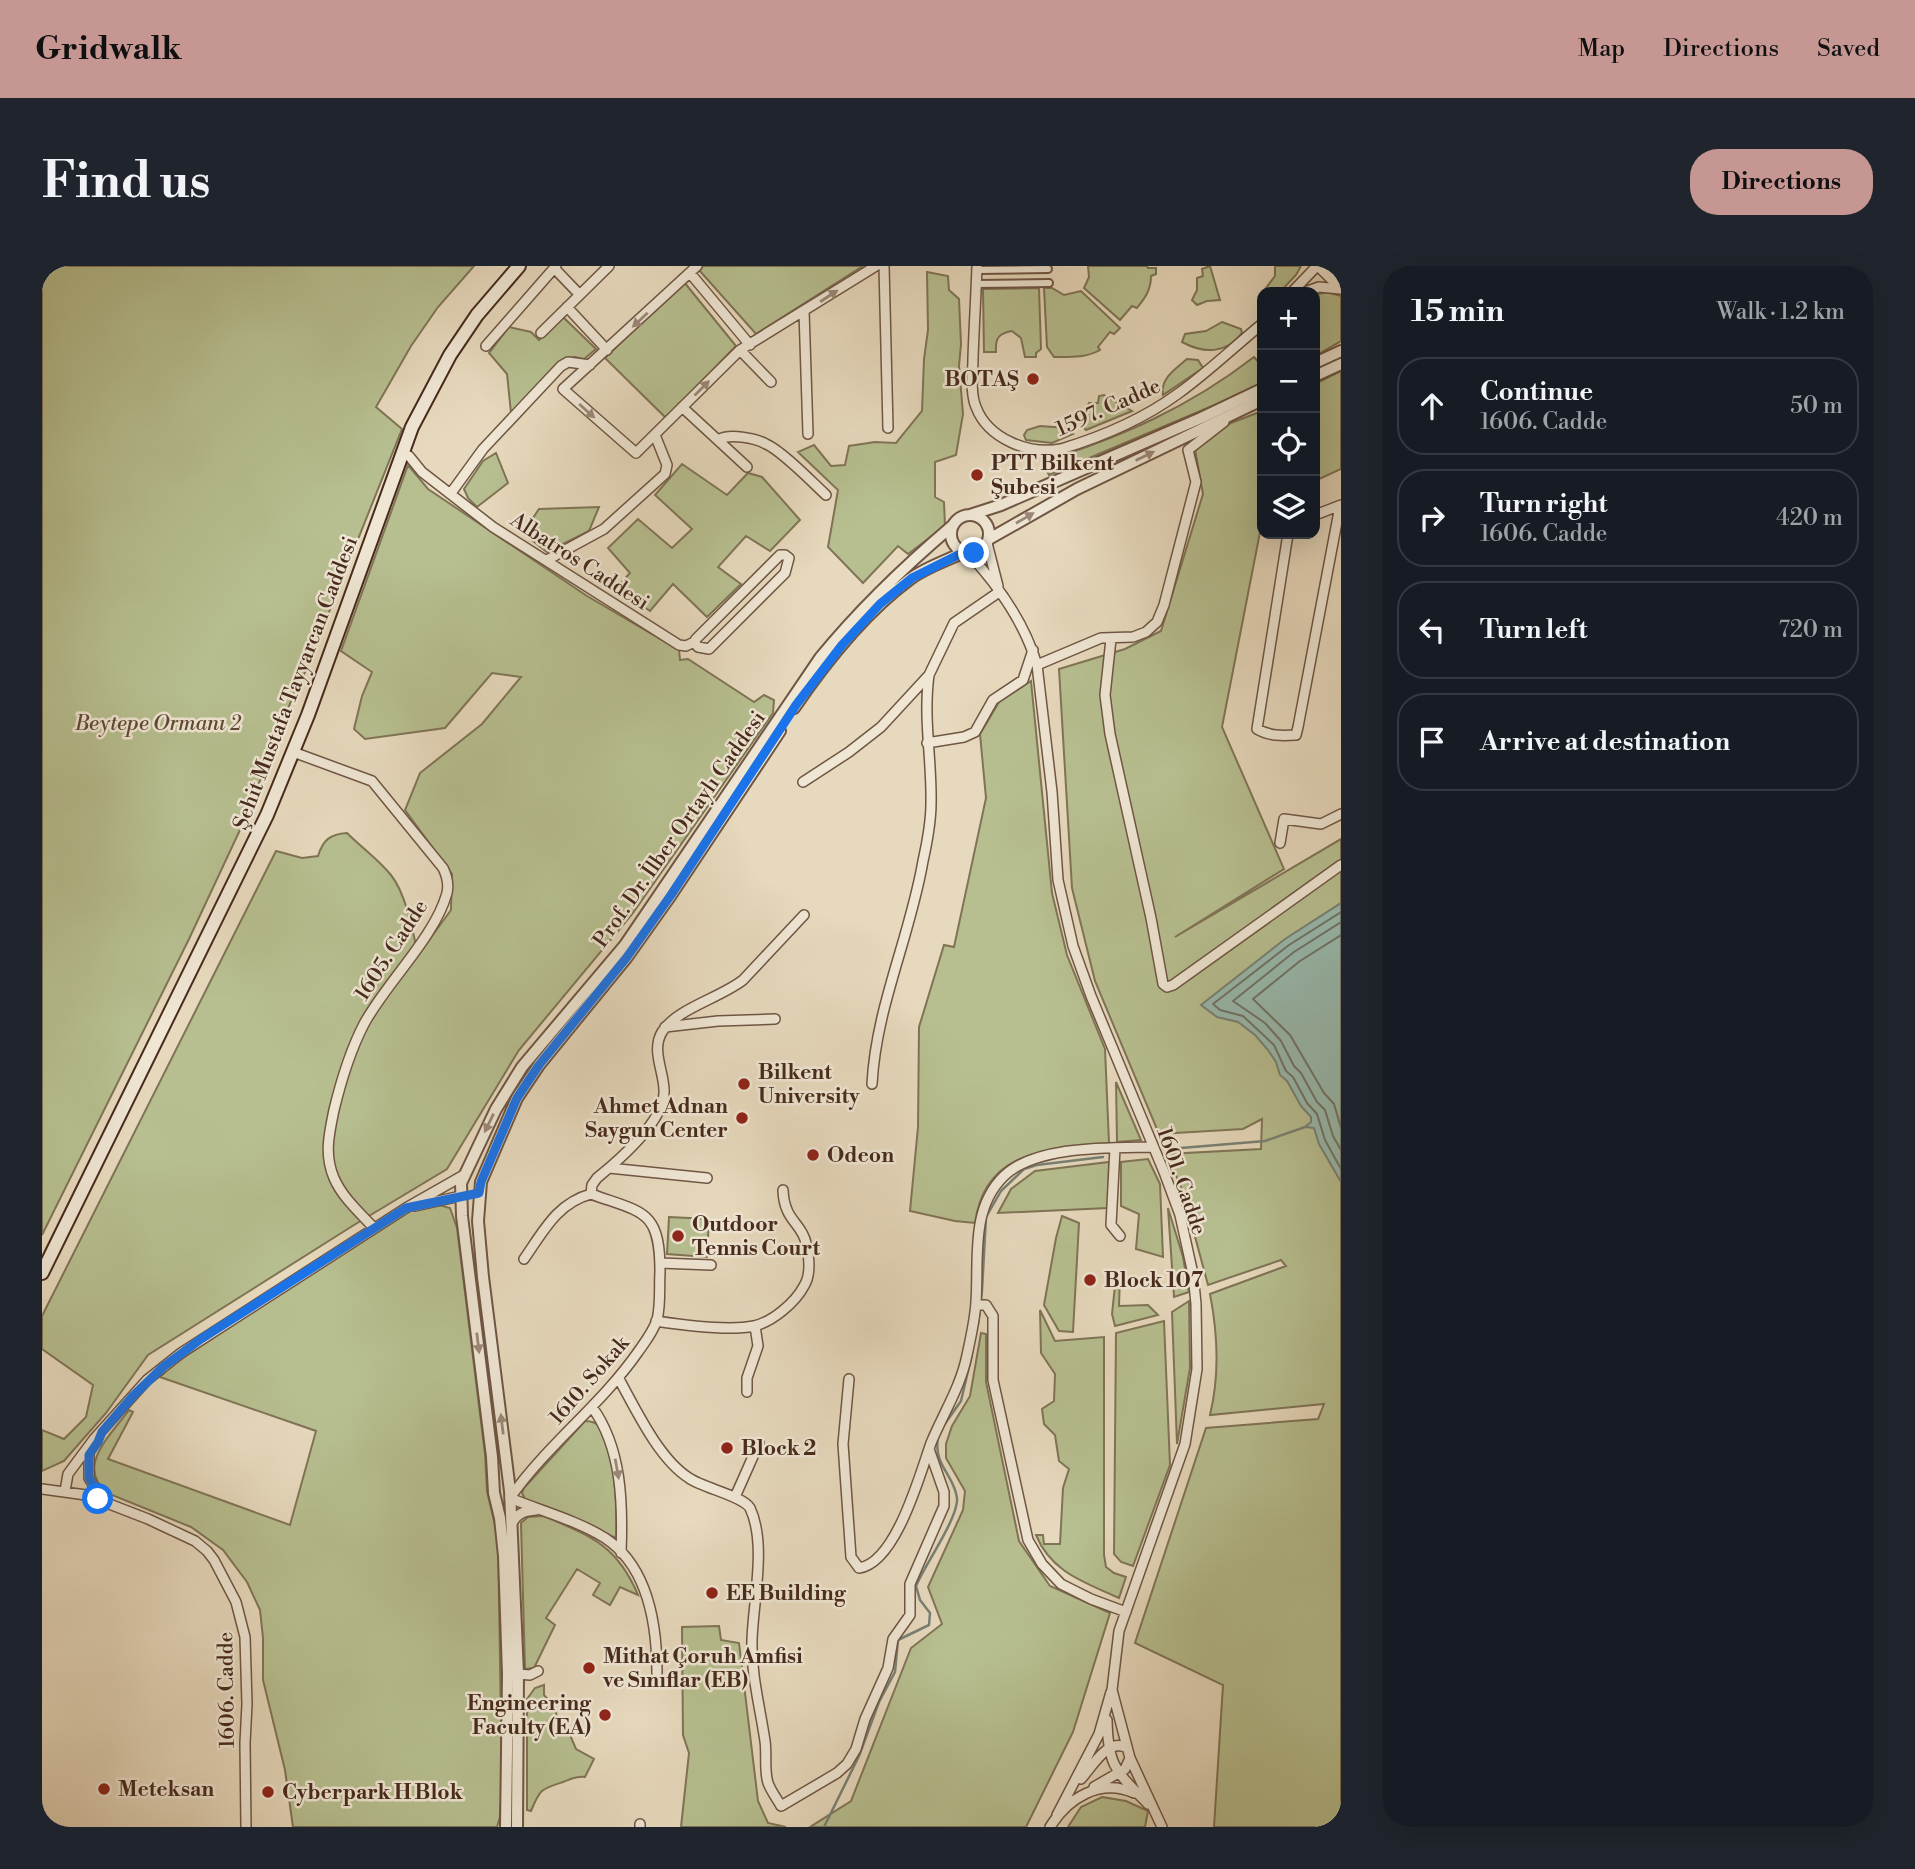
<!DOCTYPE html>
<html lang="en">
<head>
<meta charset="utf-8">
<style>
  :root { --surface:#171b24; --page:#20242c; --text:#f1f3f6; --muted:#9ea1a6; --line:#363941; --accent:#c59692 }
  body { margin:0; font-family:"Libre Bodoni",serif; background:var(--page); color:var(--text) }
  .controls { position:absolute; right:21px; top:21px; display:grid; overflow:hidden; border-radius:14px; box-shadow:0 7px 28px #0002 }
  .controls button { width:63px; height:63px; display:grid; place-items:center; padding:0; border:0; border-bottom:2px solid var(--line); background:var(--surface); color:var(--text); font:35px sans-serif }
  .stop { position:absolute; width:21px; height:21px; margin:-16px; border:5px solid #1a73e8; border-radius:50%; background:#fff }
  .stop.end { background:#1a73e8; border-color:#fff; box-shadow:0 2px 7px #0008 }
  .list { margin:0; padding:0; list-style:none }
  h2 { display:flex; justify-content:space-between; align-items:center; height:91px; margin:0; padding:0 28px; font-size:30px }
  h2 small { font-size:23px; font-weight:400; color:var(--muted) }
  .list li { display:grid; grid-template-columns:46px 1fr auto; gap:21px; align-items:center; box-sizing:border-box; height:98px; margin:0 14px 14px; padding:0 14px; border:2px solid var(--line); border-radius:28px }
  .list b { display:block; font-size:26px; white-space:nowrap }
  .list p { margin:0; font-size:23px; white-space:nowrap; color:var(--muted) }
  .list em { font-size:23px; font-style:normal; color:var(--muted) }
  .icon { flex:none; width:38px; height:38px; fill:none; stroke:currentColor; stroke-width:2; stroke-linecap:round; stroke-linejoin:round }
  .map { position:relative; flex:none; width:1299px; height:1561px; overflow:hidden; border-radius:28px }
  header { display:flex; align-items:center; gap:42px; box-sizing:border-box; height:98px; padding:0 35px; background:var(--accent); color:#111 }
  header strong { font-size:33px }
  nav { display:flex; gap:38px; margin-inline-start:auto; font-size:24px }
  .intro { display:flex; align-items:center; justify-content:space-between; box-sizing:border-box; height:168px; padding:0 42px }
  h1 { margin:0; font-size:49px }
  .button { padding:18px 32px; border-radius:28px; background:var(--accent); color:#111; font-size:24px; font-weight:700 }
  main { display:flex; gap:42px; padding:0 42px }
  aside { flex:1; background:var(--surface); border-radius:28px; box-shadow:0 7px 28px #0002 }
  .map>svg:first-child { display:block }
  .green { fill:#b7bf90; stroke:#7f7456; stroke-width:2 }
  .water { fill:#97baae; stroke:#778074; stroke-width:2 }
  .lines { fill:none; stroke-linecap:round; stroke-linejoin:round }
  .shore { stroke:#6f7265; stroke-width:2 }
  .stream { stroke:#778074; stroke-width:2.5 }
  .pedestrian-casing { stroke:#6f5644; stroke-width:10 }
  .minor-casing { stroke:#6f5644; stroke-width:12 }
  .tertiary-casing { stroke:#6f5644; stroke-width:14 }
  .secondary-casing { stroke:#472a1c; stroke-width:16 }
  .pedestrian { stroke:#efe6d4; stroke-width:6 }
  .minor { stroke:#efe6d4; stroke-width:9 }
  .tertiary { stroke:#efe6d4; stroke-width:10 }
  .secondary { stroke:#efe6d4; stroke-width:12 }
  .oneway { fill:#9b8878 }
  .route { stroke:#1a73e8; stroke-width:9 }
  .poi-dot { fill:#8f2418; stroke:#efe6d4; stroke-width:2.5 }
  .labels { text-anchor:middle; stroke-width:5; stroke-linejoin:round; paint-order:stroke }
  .poi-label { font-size:21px; font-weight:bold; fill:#472a1c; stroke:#efe6d4; text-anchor:start }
  .street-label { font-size:21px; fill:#472a1c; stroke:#efe6d4 }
  .park-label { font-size:21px; font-style:italic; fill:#5d4833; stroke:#efe6d4 }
</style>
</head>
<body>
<header>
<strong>Gridwalk</strong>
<nav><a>Map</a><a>Directions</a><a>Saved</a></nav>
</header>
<div class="intro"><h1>Find us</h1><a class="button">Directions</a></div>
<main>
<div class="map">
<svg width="1299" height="1561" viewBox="0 0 1299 1561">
  <rect width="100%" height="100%" fill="#e7d9bd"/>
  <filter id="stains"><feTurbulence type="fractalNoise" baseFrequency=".00286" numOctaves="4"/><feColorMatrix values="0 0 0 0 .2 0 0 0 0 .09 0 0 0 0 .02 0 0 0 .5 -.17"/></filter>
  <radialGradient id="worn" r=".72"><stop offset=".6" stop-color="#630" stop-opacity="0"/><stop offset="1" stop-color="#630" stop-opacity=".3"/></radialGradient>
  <path class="green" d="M0,0H432L396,41L369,80L334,141L360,163L261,411L256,417L204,551L147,673L0,969Z
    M661,0H821L714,68L657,4Z
    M1046,0H1105L1106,2H1114V8L1109,10C1109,24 1103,32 1095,42L1090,40L1078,54L1042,22L1047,11Z
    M1168,0L1178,34L1165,35L1155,39L1150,34L1155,24V12L1161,10L1160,3Z
    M1233,0H1259L1254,9L1238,26H1221L1233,10Z
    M885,6L906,10L907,24L917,33L919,78L917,100L921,148L914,189L893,196V231L902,236L903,260L866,288L856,280L821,317L786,281L796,224L756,186L772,179L789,200L803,199L807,180L833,176L854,177L880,145L882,93L886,64Z
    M642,16L694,80L624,152L563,92Z
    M997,22L999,83L994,87V91H983L979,72L970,65C957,67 953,72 954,86H942L941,23Z
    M1002,22H1010L1022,29L1039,25L1078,62L1072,68L1068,66L1056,81L1058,84C1044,92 1028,91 1012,91L1005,81Z
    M1285,26L1299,30V75L1273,90V29Z
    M521,51L554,83L542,93L533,91L520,94L469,147L465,108L447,87L467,61L489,66L497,74Z
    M1180,56L1199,63L1200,67C1184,88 1162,88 1140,76L1143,68L1164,65Z
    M1212,91L1220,100V117L1175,138L1007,209L1000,196C1079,171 1146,142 1212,91Z
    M1145,93L1156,94L1161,102L1121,129C1118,113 1133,103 1145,93Z
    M1299,105V203L1273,215V118Z
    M1062,129L1090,145L1044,164L1039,158L1047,137H1056L1057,130Z
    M1220,145V256L1180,461L1242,603L1133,671L1299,573V1561H1172L1181,1419L1093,1377L1164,1162L1276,1153L1282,1138L1168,1149C1178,1108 1176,1069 1168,1028L1244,1000L1239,994L1166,1019L1141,926L1125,888L1219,883L1220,853L1201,863L1117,868L1053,715L1030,622L1017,403L1083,383L1119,365L1161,228L1153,183L1189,157Z
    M998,160L1025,162L1031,168L1010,177L984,174L982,169L985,164Z
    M454,187L466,217L435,241L426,232L422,223L441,195Z
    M640,198L685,229L706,207L720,211L758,254L728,285L704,270L676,301L699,318L665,351L631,318L608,345L574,322L588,307L566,282L596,253L630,282L650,263L613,229Z
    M366,199L386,223L545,330L637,384L638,394L646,393L712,436L722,429L732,434L731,447L591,647L477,784L405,903L312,959L106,1089L64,1147L22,1195L0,1205V1164L22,1173L44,1151L51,1119L0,1083V1050L234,585L260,592L276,590C281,574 288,568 305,567C320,582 336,593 349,609C364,628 371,665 376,689L409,644L410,608L363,544L378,507L440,458L479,411L450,407L403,462L323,473L312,463L320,430L330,406L299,385Z
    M557,241L547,265L505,286L481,267L497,243Z
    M989,415L1010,627L1025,689L1063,783L1067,877C1007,884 943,882 933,957L913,955L868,945L876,861L877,761L902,679L912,681L944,532L938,468L957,436Z
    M1074,816L1099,874L1075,876Z
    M1106,893L1118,918L1121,991L1094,983L1097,948L1079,940V896Z
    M1067,896L1066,942L956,947L969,923L993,905Z
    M393,938L408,942L415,962L443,1188L445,1225L456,1272L460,1520L458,1551L455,1561H251L243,1504L221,1414V1372L218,1344L205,1316L181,1284L149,1261L65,1227C33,1200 69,1169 87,1144L91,1146L66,1193L248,1259L274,1165L118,1111L128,1101L150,1086L365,944Z
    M1126,942L1141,991L1147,1026L1132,1031Z
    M1020,950L1037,957L1031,1066L1017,1065L1002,1039L1014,972Z
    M627,951L667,953L665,991L625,988Z
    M1074,1010L1078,1011L1077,1040L1106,1039L1116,1049L1073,1060L1070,1048Z
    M1147,1035L1148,1102L1135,1178L1130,1046Z
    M998,1044L1013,1075L1062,1071V1289L1064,1301L1072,1307L1084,1311L1077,1332C1042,1316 1009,1306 994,1269H1001L1002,1278H1018L1021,1222L1027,1203L1017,1195L1013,1169L1002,1158L1000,1143L1012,1135L1013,1108L999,1087Z
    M1122,1055L1128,1199L1091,1300L1079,1296L1072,1288L1074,1067Z
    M939,1067L944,1068V1116L977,1275L1008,1320L1068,1347L1031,1466L984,1561H768L809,1535L869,1382L900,1358L886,1321L921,1244L923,1225L904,1192V1178L910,1160L928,1130Z
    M543,1155C548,1155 554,1156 558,1161C574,1181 575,1247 574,1272L483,1233L480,1227L482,1222Z
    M501,1250C549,1270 575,1279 596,1329L578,1321L568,1339L551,1329L558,1317L535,1303L504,1352L513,1359L492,1402L483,1403L479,1257L486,1251Z
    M677,1360L679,1374L697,1377L716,1535L726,1557L744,1561H639L647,1487L641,1469L640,1361Z
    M502,1419V1429L514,1443L515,1461L528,1469L534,1483L552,1493L543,1511C534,1510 529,1513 521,1516C499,1523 498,1523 489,1545L485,1544V1433L493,1422Z
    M1060,1531L1084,1535L1106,1545L1103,1561H1026L1039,1541Z"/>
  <path class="water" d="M1299,637V916L1277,878L1272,862L1263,861L1269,856V851L1259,840L1245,815L1238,809L1234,796L1226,784L1213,769L1196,756L1175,751L1159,739L1243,673Z"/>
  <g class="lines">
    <path class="shore" d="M1299,646L1247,679L1171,738L1178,744L1201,750L1232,779L1244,805L1251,811L1265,837L1275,848L1283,874L1299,903
      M1299,656L1252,686L1191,735L1223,757L1239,775L1252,800L1259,807L1275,836L1283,844L1291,870L1299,884
      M1299,669L1258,695L1211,733L1248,769L1282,827L1292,838L1299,862"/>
    <path class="stream" d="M1127,883L1223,875L1263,861
      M936,1058L940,1024L944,951L959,925L982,903L995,899L1061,891
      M902,1159L919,1135L930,1088
      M782,1561L817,1490L837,1436L853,1406L856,1374L887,1359L888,1347L878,1334L874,1320C882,1300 917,1251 915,1232C912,1208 891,1200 896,1171"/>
    <defs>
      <path id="pedestrian" d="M935,4L1006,3
        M934,18L1007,17"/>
      <path id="minor" d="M655,0L521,123L594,187L698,84L834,0
        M842,0L846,162
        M935,0C934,31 932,61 931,92C931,107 928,127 934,141C946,173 987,189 1019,183C1059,171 1103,152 1137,127C1166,106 1192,81 1220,58
        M1276,0L1297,21
        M1285,0L1299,13
        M512,2L537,28
        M648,7L708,79
        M1250,26L1275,0
        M1263,26L1277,21L1298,23
        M525,41L565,84
        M762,45L766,168
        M499,67L567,0
        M444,80L514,0
        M698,84L729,116
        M640,141L705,201
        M676,174C687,167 713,172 724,178C740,185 770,216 784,229
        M367,190L380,206L451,261L637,379L644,380L652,376
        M409,227L441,183L519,100L526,96L548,99
        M1273,249L1299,239
        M1246,268L1215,463C1227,470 1240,470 1254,469L1256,461L1298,240
        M945,277L956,320
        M926,287C955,318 983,358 995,399L1010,526L1016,614L1031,680L1049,730L1122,906L1138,949L1151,1008L1154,1038L1155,1103L1143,1178L1077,1365L1070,1424L1088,1492L1120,1561
        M738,289H743L747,292L743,307L667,383L656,381L652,376L654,373Z
        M505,294L562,263L623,208L625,199L613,169
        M1069,373L1063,429L1068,468L1109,652L1121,718L1125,721L1131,719L1299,599
        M995,399L1059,372L1091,371L1104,366L1115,356L1122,339L1154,216L1146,184L1182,156
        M885,477L922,471L933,466L951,434L981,414L991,384
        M251,486L330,515L401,602C405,610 407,618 405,627C393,671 344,717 322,758C308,785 299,815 292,844C287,868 282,889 292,912C300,931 318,947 332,962
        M761,516L807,486L839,461L887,409L912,357L957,326
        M1238,577L1242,553L1279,558L1299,548
        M623,761L676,755L733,753
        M830,818C834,741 868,671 881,595C885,577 889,556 889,537C890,494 881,453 887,409
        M1073,882L1069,959L1078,970
        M567,902L665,912
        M549,928C601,947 618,943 618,1006C617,1021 619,1038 615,1054C611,1066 603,1076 596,1086C559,1139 505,1179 468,1232C499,1245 534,1254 563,1272C607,1301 615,1359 615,1407
        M549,928L550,919L555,912C576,895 624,854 622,824C622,806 609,784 620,766C634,743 678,732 701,714L762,649
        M373,940L419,930
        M482,993C501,966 515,937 549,928
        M618,997L669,999
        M934,1039H944L951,1050V1114L986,1274L1000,1298L1019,1318L1049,1333L1084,1346
        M614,1055C640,1059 687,1065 712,1060C730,1056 753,1037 762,1020C769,1009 767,990 764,977C760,957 742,955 741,924
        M577,1113C594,1144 617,1193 647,1212C661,1222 701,1230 708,1242C725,1278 711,1336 710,1374C709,1408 718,1441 723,1475C725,1489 722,1504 726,1517C729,1525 735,1533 739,1540L795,1507L805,1498L814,1483L823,1453L846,1402L851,1373L868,1349V1318L902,1240V1226L887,1183
        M807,1113L801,1178L809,1291L817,1302C854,1297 878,1208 889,1177C901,1148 919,1120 925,1089C929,1071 933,1053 934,1036C937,993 928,943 962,910C994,879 1069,882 1111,881
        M705,1126V1112L716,1080L713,1060
        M550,1141C580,1182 581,1238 579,1287
        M47,1189V1212L60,1234
        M0,1223L44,1229L106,1253L153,1275L165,1285L172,1294L194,1336L203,1371L205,1438L203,1477L204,1561
        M23,1225L26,1208L52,1173L105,1114L139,1087L364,942L422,909
        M693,1231L717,1177
        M470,1257C476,1247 482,1245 494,1244
        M476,1408L488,1409L496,1405
        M1065,1454C1066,1501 1074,1505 1106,1538
        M1039,1513C1050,1501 1066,1471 1085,1482
        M1052,1521L1083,1503L1088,1492
        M1015,1549L1057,1468L1069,1426
        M598,1558V1561
        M1008,1561C1026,1532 1058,1512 1092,1527"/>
      <path id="tertiary" d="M1273,97L1299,85
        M1273,110L1299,98
        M909 268a19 19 0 1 1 38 0a19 19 0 1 1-38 0Z
        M928,249L959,239L1159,152L1220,123
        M947,273L1035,223L1220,134
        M752,442C784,395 822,347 868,313C884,301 904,295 922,286
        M464,1561L466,1408L462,1290L458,1252L452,1227L450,1191L420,950L419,917L454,843L480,801L583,679L778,392C817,344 863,300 910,260
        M475,1561L476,1408L468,1225L441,1011L436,955L439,916L475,832L497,799L585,691L629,629L738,465"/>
      <path id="secondary" d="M0,1007L225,549L266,449L370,161L408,89L435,49L477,0"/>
    </defs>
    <use href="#pedestrian" class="pedestrian-casing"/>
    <use href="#minor" class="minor-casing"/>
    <use href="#tertiary" class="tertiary-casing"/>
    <use href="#secondary" class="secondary-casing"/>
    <use href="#pedestrian" class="pedestrian"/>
    <use href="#minor" class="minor"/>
    <use href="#tertiary" class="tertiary"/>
    <use href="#secondary" class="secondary"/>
  </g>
  <defs><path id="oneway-solid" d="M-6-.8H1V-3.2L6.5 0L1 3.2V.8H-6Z" transform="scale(1.75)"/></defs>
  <g class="oneway">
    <use href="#oneway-solid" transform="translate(787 30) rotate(-33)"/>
    <use href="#oneway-solid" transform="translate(598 54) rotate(137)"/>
    <use href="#oneway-solid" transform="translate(660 122) rotate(-45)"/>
    <use href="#oneway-solid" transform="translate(545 145) rotate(42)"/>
    <use href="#oneway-solid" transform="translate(1103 190) rotate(-26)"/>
    <use href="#oneway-solid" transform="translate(983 252) rotate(-30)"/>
    <use href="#oneway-solid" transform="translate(447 857) rotate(116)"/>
    <use href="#oneway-solid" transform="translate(436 1077) rotate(83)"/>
    <use href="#oneway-solid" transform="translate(460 1158) rotate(-97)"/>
    <use href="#oneway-solid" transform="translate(575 1203) rotate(80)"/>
  </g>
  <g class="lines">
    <path class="route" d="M56,1233L61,1235L47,1212V1189L56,1176L60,1166L91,1130L121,1101L159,1073L364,942L437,927L439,916L475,832L497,799L585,691L629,629L754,439L800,379L838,338L870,312L922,286L932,287"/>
  </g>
  <g class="poi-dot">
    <circle cx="991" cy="113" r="7"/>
    <circle cx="935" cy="209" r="7"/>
    <circle cx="702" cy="818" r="7"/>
    <circle cx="700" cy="852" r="7"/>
    <circle cx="771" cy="889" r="7"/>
    <circle cx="636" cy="970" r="7"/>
    <circle cx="1048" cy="1014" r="7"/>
    <circle cx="685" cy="1182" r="7"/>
    <circle cx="670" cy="1327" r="7"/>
    <circle cx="547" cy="1402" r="7"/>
    <circle cx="563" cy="1449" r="7"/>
    <circle cx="62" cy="1523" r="7"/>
    <circle cx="226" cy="1526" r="7"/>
  </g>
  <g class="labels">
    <g class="poi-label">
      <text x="977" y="120" text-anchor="end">BOTAŞ</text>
      <text x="949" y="204">PTT Bilkent<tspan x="949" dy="24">Şubesi</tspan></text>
      <text x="716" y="813">Bilkent<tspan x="716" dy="24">University</tspan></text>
      <text x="686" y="847" text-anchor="end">Ahmet Adnan<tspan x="686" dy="24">Saygun Center</tspan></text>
      <text x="785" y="896">Odeon</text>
      <text x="650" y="965">Outdoor<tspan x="650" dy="24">Tennis Court</tspan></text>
      <text x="1062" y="1021">Block 107</text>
      <text x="699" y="1189">Block 2</text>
      <text x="684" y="1334">EE Building</text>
      <text x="561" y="1397">Mithat Çoruh Amfisi<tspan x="561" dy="24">ve Sınıflar (EB)</tspan></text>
      <text x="549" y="1444" text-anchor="end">Engineering<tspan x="549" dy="24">Faculty (EA)</tspan></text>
      <text x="76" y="1530">Meteksan</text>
      <text x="240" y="1533">Cyberpark H Blok</text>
    </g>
    <g class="street-label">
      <text transform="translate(1066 141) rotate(-24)" y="7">1597. Cadde</text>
      <text transform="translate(538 295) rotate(33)" y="7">Albatros Caddesi</text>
      <text transform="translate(253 417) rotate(-69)" y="7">Şehit Mustafa Tayyarcan Caddesi</text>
      <text transform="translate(637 563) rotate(-55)" y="7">Prof. Dr. İlber Ortaylı Caddesi</text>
      <text transform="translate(349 684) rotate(-57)" y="7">1605. Cadde</text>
      <text transform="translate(1140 915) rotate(71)" y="7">1601. Cadde</text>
      <text transform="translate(547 1114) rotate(-49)" y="7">1610. Sokak</text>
      <text transform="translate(184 1424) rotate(-91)" y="7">1606. Cadde</text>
    </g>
    <g class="park-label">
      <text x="116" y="464">Beytepe Ormanı 2</text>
    </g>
  </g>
  <rect width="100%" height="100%" filter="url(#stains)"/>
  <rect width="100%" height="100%" fill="url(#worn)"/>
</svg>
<div class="controls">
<button>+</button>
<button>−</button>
<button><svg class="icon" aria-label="locate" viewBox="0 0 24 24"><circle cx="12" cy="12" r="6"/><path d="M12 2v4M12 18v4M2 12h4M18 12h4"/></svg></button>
<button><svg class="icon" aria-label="layers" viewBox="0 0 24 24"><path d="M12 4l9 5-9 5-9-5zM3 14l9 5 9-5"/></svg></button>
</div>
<div class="stop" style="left:56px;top:1233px"></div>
<div class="stop end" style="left:932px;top:287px"></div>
</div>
<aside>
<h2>15 min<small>Walk · 1.2 km</small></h2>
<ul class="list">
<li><svg class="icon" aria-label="ahead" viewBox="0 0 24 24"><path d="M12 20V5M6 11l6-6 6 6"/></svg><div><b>Continue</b><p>1606. Cadde</p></div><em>50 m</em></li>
<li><svg class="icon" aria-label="right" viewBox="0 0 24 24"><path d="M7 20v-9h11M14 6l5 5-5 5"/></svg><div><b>Turn right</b><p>1606. Cadde</p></div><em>420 m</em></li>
<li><svg class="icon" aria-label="left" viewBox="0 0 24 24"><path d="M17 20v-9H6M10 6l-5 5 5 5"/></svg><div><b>Turn left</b></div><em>720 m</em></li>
<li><svg class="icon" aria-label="arrive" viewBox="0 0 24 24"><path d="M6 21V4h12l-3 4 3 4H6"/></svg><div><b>Arrive at destination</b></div></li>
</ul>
</aside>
</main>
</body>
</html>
